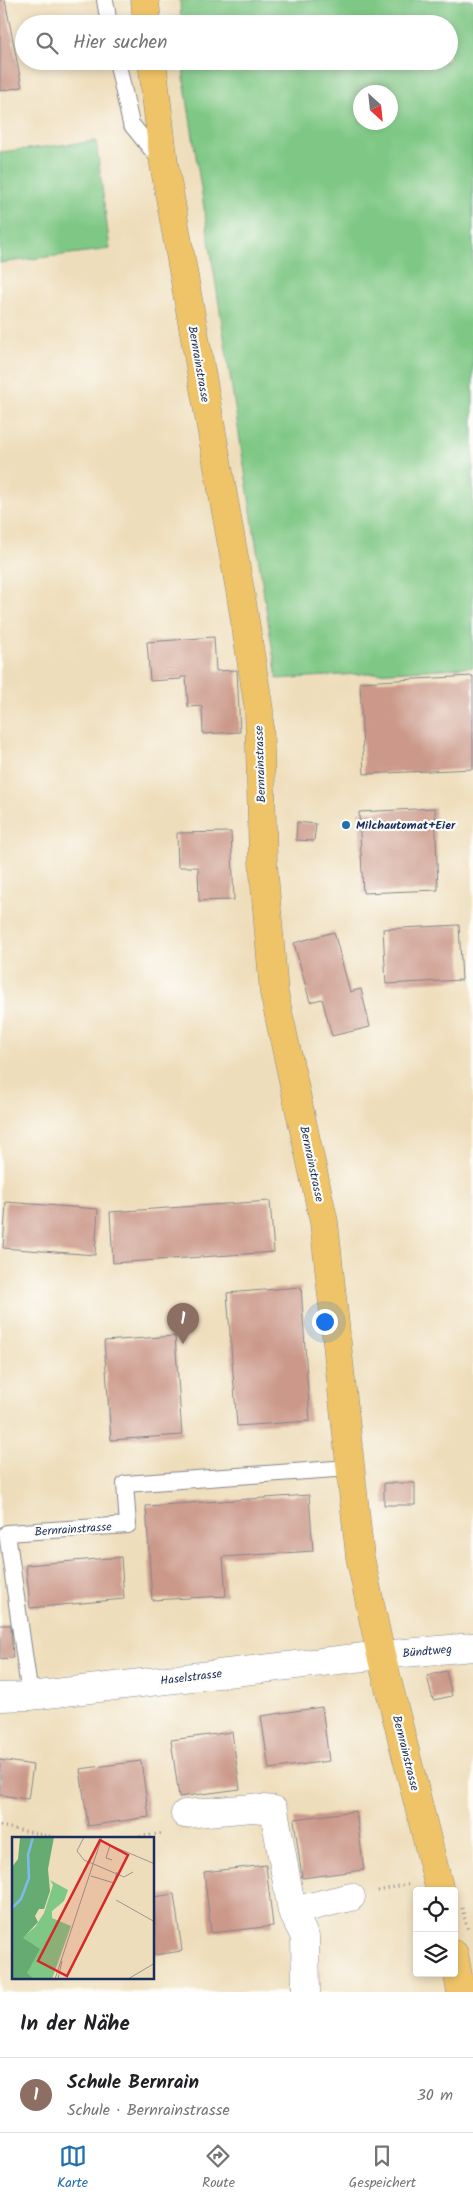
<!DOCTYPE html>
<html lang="de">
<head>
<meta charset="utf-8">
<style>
  :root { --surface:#fff; --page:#f2f2f2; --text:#202124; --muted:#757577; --line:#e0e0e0; --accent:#1f6fb2 }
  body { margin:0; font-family:Kalam,sans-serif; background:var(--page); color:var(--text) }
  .controls { position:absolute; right:15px; bottom:15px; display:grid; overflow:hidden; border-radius:5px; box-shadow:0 2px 8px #0003 }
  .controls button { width:45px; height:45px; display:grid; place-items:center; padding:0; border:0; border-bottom:1px solid var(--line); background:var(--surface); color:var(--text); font:25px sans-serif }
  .compass { position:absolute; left:353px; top:85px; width:45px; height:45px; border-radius:50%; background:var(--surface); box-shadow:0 2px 8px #0003; rotate:153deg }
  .you { position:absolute; left:324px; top:1321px; width:18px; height:18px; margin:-12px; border:4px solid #fff; border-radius:50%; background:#1a73e8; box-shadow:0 0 0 8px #1a73e833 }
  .badge { display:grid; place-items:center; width:32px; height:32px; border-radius:50%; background:var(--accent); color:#fff; font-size:16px; font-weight:700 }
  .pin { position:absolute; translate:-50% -41px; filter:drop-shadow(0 1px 2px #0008) }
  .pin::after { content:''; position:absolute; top:26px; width:18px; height:15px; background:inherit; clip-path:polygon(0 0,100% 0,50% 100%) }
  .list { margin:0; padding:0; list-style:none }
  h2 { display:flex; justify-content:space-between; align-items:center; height:65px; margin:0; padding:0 20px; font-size:21px }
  h2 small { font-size:16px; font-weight:400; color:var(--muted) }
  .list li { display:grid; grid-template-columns:32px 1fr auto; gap:15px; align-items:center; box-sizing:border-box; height:75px; padding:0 20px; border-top:1px solid var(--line) }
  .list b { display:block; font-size:19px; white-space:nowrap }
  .list p { margin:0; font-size:16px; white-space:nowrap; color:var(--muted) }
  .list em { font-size:16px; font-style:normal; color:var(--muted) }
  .icon { flex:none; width:28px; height:28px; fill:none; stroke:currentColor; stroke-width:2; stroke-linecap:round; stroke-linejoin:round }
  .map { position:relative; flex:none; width:473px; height:1992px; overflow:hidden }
  .search { position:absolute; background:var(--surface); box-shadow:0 2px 8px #0003; left:15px; right:15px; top:15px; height:55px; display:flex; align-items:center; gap:12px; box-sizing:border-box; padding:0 18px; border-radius:28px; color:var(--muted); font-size:19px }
  .sheet { height:140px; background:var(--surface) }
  nav { display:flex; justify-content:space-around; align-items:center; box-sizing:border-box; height:70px; border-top:1px solid var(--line); background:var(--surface); font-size:14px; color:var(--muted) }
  nav a { display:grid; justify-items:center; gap:2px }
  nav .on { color:var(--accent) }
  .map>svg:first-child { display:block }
  .green { fill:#7ec784; stroke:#4c7b71; fill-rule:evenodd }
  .building { fill:#cb9889 }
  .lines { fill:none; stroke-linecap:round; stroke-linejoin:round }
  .service-casing { stroke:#84868c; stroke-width:18 }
  .minor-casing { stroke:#84868c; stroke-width:29 }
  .primary-casing { stroke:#84868c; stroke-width:29 }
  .path { stroke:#84868c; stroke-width:3; stroke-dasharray:1 4; stroke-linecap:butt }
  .service { stroke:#fff; stroke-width:16 }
  .minor { stroke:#fff; stroke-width:28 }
  .primary { stroke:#efc469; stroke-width:28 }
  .poi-dot { fill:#1f6fb2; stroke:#fdfcf7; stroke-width:2 }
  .labels { text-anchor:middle; stroke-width:4.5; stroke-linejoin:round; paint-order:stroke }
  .street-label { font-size:12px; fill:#1b2f5e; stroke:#fdfcf7 }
  .poi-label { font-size:12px; font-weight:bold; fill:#1b2f5e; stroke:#fdfcf7; text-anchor:start }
  .inset-river { fill:none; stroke:#7ebaf0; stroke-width:2.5 }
  .inset-road { fill:none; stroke:#9a9795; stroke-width:1 }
  .view { fill:#d62828; fill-opacity:0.15; stroke:#d62828; stroke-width:2.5 }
  .inset-edge { fill:none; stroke:#1b2f5e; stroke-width:2.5 }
</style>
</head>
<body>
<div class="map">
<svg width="473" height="1992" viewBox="0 0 473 1992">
  <rect width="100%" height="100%" fill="#fdfcf7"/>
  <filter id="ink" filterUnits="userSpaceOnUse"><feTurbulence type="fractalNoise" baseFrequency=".02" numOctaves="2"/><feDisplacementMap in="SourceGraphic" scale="10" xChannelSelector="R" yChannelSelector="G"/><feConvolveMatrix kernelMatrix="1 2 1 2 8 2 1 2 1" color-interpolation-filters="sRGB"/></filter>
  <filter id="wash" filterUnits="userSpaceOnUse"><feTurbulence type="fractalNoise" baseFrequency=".0096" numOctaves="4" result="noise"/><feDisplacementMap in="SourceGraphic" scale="20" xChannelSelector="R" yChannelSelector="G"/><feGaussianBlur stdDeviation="1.12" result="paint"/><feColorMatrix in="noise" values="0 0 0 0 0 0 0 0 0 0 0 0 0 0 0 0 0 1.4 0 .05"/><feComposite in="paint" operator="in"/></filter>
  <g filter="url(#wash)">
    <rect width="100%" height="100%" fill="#eeddba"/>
    <path class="green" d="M180,0H473V667L277,679L184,79L183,61H449V24H181ZM360,92H390V122H360Z
      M96,141L110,249L0,263V152Z"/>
    <g id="blocks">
      <path class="building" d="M0,0H5L22,87L0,91Z
        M214,637L216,671L237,670L240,732L203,734L202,706L188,707L186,677H181V679L150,681L147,642Z
        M473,676V769L364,774L360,682Z
        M435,808L438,890L363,893L359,812Z
        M297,822L316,824L314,841L296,840Z
        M231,832L234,900L199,901L198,867H178L177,833Z
        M459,925L462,980L386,984L383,929Z
        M334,932L350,992L361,989L370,1027L332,1036L322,999L310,1002L294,943Z
        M270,1201L274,1252L113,1263L110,1212Z
        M6,1202L98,1209L95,1255L3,1248Z
        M301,1287L310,1421L237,1426L227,1293Z
        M175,1336L182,1435L111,1440L104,1341Z
        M384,1483H415V1505H384Z
        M309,1495L313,1551L223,1557L226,1596L152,1600L146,1506Z
        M121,1557L124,1599L30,1608L26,1565Z
        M0,1625H11L13,1658L0,1659Z
        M446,1671L452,1696L433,1700L427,1676Z
        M322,1707L329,1761L269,1769L261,1716Z
        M232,1732L240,1789L179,1797L171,1740Z
        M0,1760L33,1765L28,1799L0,1795Z
        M141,1761L149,1817L88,1826L80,1769Z
        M356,1811L364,1870L302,1878L294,1819Z
        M266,1865L273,1926L211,1933L204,1872Z
        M174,1894L182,1951L154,1955V1897Z"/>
    </g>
  </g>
  <g filter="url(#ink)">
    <use href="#blocks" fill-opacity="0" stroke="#84868c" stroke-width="1"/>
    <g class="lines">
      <defs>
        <path id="service" d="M105,0L109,24
          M117,61L131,124L162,162
          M30,1696L7,1533L128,1525L125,1484L349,1468"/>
        <path id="minor" d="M0,1697L30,1696L381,1655L473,1647
          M185,1814L252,1808L274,1810L292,1911L305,1937L306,1992
          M292,1911L351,1897"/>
        <path id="primary" d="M145,0L147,24
          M152,61L164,164L241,596L259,710L263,862L274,993L324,1222L360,1557L381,1655L440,1891
          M454,1954L461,1992"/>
      </defs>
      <use href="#service" class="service-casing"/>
      <use href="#minor" class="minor-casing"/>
      <use href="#primary" class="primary-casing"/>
      <path class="path" d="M0,1826L59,1838
        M130,1838L164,1833
        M378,1891L411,1883
        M462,1908L468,1931"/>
      <use href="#service" class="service"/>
      <use href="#minor" class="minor"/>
      <use href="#primary" class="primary"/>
    </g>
  </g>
  <circle class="poi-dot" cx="346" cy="825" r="5"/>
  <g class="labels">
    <g class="street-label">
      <text transform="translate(199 364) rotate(80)" y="4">Bernrainstrasse</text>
      <text transform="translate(260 764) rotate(-92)" y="4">Bernrainstrasse</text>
      <text transform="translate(312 1164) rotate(78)" y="4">Bernrainstrasse</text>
      <text transform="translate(73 1529) rotate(-4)" y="4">Bernrainstrasse</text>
      <text transform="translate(427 1651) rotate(-5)" y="4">Bündtweg</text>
      <text transform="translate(191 1677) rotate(-7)" y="4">Haselstrasse</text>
      <text transform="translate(406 1753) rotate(76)" y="4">Bernrainstrasse</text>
    </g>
    <g class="poi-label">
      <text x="356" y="829">Milchautomat+Eier</text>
    </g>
  </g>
  <g transform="translate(12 1837)">
    <rect width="142" height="142" fill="#eeddba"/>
    <path d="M38,43L56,53L52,64L40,74V81L59,89L40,142H22L14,136L10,101L23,90L32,76L41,48Z" fill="#7ec784"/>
    <path d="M8,0H42L36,32L38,54L32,72H27L23,79L26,85L11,101L28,112L15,136L22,142H0V30L6,22Z" fill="#66ac72"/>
    <path class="inset-river" d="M0,71L9,62L17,41L16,18L21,0"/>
    <path class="inset-road" d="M72,0L65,14L72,23L112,40L121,35M100,23L94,21L98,8L143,27M79,39L102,46L105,35M104,63L143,85M43,142L90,0M46,142L50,124M116,142L143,126"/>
    <path class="view" d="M88,3L116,18L55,139L26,124Z"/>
    <rect width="142" height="142" class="inset-edge"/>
  </g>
</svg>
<div class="controls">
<button><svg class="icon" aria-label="locate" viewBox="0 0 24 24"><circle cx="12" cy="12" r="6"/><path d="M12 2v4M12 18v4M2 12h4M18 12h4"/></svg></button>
<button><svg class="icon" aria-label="layers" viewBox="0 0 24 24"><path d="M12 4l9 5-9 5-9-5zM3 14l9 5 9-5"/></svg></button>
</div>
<svg class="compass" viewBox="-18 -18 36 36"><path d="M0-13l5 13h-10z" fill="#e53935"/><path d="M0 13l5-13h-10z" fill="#757577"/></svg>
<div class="you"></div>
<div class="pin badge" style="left:183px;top:1344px;background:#8d6e63">1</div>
<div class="search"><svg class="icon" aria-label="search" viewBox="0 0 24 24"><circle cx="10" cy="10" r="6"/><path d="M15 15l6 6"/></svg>Hier suchen</div>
</div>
<section class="sheet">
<h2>In der Nähe<small></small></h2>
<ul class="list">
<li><span class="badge" style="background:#8d6e63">1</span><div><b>Schule Bernrain</b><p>Schule · Bernrainstrasse</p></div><em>30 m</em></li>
</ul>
</section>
<nav>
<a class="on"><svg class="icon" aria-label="map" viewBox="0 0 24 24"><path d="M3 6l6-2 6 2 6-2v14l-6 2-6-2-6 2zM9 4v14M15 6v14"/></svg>Karte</a>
<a><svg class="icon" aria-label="directions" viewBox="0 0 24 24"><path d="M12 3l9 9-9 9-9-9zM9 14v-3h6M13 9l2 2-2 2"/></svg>Route</a>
<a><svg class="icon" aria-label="saved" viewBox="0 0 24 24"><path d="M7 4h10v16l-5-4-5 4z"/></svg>Gespeichert</a>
</nav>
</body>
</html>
